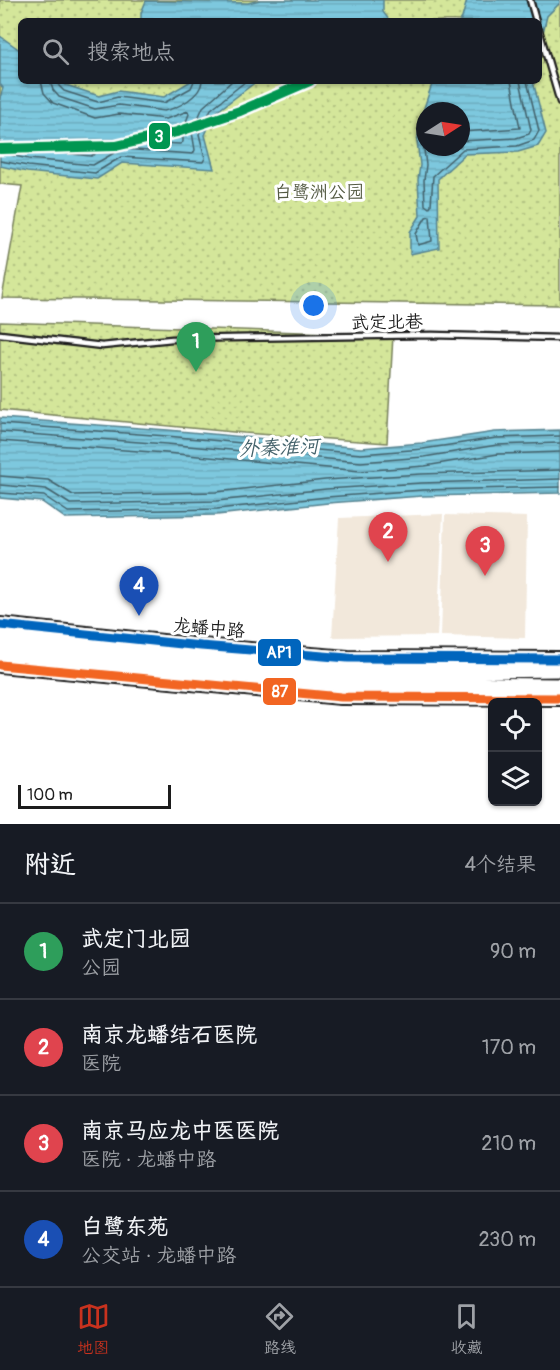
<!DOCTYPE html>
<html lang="zh">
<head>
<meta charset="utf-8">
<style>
  :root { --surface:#171b24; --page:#242831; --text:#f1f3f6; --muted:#9ea1a6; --line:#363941; --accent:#c8321e }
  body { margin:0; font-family:Pangolin,"LXGW WenKai TC",sans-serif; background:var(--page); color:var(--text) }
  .controls { position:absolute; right:18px; bottom:18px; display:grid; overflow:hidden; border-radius:9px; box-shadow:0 2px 4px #0004 }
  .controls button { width:54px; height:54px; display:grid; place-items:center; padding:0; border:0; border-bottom:2px solid var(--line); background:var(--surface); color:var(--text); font:30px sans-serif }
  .compass { position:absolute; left:416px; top:102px; width:54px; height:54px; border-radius:50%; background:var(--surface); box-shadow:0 2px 4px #0004; rotate:78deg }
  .scale { position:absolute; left:18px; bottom:15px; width:153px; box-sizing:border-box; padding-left:6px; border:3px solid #1c1c1c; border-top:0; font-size:16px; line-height:21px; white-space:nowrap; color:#1c1c1c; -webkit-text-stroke:4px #fff; paint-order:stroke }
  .you { position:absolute; left:314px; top:306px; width:21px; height:21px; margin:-15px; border:4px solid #fff; border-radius:50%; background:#1a73e8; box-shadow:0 0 0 9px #1a73e833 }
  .badge { display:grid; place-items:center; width:39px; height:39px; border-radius:50%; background:var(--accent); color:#fff; font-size:20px; font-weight:700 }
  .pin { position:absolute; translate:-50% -50px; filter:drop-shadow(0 2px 3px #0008) }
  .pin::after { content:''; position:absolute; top:32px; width:21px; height:18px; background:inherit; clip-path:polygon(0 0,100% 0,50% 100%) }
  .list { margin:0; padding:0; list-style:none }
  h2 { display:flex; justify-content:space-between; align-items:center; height:78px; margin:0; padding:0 24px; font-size:26px }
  h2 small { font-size:20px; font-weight:400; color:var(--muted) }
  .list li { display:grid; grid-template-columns:39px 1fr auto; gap:18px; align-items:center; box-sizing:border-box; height:96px; padding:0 24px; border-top:2px solid var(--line) }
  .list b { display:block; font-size:22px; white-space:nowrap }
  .list p { margin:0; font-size:20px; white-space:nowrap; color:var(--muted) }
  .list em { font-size:20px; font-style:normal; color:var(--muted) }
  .icon { flex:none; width:33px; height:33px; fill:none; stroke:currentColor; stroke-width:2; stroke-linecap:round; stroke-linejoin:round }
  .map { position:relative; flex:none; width:560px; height:824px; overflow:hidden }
  .search { position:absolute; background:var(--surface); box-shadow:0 2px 4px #0004; left:18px; right:18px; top:18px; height:66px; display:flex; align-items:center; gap:15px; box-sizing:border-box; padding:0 21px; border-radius:9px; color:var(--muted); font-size:22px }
  .sheet { height:462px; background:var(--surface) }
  nav { display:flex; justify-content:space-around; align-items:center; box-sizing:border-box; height:84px; border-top:2px solid var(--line); background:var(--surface); font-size:16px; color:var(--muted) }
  nav a { display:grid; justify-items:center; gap:3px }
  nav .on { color:var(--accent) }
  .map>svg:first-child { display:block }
  .built { fill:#f2e8db }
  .grass { fill:url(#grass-dots); stroke:#78815b; stroke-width:1.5; fill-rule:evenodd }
  .water { fill:url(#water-rules); stroke:#568390; stroke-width:1.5; fill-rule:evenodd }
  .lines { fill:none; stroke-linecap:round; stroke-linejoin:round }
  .shore { stroke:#43616a; stroke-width:1.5 }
  .lane-casing { stroke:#1c1c1c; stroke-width:9 }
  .primary-casing { stroke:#1c1c1c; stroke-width:18 }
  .highway-casing { stroke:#1c1c1c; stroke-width:20 }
  .lane { stroke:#fff; stroke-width:4.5 }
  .primary { stroke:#fff; stroke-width:14 }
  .highway { stroke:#fff; stroke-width:15 }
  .bus-1-casing { stroke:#fff; stroke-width:14 }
  .bus-2-casing { stroke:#fff; stroke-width:14 }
  .bus-1 { stroke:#0065bd; stroke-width:9 }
  .bus-2 { stroke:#f26522; stroke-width:9 }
  .metro-1-casing { stroke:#fff; stroke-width:15 }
  .metro-1 { stroke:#009651; stroke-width:10 }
  .labels { text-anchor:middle; stroke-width:6; stroke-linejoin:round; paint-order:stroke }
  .park-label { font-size:18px; fill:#535942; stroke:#fff }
  .street-label { font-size:18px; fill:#1c1c1c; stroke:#fff }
  .water-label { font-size:20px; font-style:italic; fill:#43616a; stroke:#fff }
  .line-badge { stroke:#fff; stroke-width:2 }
  .badge-label { font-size:16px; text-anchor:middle; font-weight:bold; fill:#fff }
</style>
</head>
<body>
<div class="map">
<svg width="560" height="824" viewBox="0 0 560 824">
  <defs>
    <pattern id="grass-dots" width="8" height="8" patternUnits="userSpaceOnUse" patternTransform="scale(1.5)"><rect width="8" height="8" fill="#d4e69a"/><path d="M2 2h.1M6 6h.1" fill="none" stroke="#b5c584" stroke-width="1.8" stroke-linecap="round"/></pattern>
    <pattern id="water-rules" width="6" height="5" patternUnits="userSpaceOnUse" patternTransform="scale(1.5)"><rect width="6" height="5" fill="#7dc8de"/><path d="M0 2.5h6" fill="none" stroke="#6babbe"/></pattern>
  </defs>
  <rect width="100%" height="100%" fill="#fff"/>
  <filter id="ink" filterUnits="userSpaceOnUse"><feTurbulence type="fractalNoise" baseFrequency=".0167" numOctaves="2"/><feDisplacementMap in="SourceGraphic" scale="12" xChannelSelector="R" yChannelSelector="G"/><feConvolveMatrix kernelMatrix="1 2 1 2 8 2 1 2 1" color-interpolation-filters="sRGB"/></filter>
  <g filter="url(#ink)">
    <path class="built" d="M443,514L437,636L332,637L339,518Z
      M445,515L527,517L525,638L441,636Z"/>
    <path class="grass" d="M0,0H560V305L2,298L22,186L0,184ZM21,21H539V81H21ZM425,111H461V147H425Z
      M0,322L393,335L387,443L244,433L0,410Z"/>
    <path class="water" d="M260,0H383V12L390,21H141V13L146,1L248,3Z
      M467,0H560V3L547,16L539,49V21H460L462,18Z
      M0,36L21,51V81H61L66,85L99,96L118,91L164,97L191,81H257L215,113L205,135L214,169L122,163L97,179L27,172L0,166V98L3,88L0,84Z
      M433,81H533L546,133L538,146L518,152L465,154L438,179L439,248L410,254V232L420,216L418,180L420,165L417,141L424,108ZM425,111H461V147H425Z
      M0,418L168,430L361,448L422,443L495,432L560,430V493L422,496L328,503L217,515L65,518L42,502L0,498Z"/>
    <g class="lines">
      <path class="shore" d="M50,81L53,90L59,97L95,109L119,105L164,111C178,108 201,96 202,81
        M58,81L59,86L64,91L98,102L118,97L164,103L191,88L194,81
        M425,131L423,142L426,165L424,180L425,205L429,208L431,205L433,176L463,149L517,146L534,140L539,131L527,81
        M461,132L520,128L511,81
        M461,141L516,138L529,134L531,130L520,81
        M0,144L31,150L91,156L118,141L180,144L183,142V130L189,114L188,111L166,119L119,114L95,118L53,103L44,93L41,81
        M0,153L29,159L93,165L121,149L193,154L195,150L192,132L203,107L232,81
        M0,161L28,166L95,173L121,157L203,162L205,158L199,134L211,109L246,81
        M430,216L432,241L418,245L416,234L426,217Z
        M0,424L167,436L361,454L423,449L496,438L560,436
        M0,432L167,444L361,462L424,457L497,445L560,443
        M0,441L166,453L360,471L425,466L498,454L560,452
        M0,476L48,480L73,495L216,492L325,480L421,474L560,470
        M0,485L46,489L70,504L217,501L326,489L421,483L560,479
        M0,493L44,496L68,512L217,509L327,497L422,490L560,487"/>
      <defs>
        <path id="lane" d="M530,0L536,21
          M539,30L560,102
          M0,334L102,346L172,339L432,335L560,338"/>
        <path id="primary" d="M0,625L201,646L348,658L560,659
          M0,665L341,697L560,698"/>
        <path id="highway" d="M0,639L357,672L560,669
          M0,652L353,684L560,686"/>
      </defs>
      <use href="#lane" class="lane-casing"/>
      <use href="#primary" class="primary-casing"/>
      <use href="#highway" class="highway-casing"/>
      <use href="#lane" class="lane"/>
      <use href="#primary" class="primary"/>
      <use href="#highway" class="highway"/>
      <defs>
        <path id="bus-1" d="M0,625L201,646L348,658L560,659"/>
        <path id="bus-2" d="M0,665L341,697L560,698"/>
      </defs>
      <use href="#bus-1" class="bus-1-casing"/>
      <use href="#bus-2" class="bus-2-casing"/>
      <use href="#bus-1" class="bus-1"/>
      <use href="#bus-2" class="bus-2"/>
      <defs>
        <path id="metro-1" d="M0,149L116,146L177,132L240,111L310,81"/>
      </defs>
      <use href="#metro-1" class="metro-1-casing"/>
      <use href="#metro-1" class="metro-1"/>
    </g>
  </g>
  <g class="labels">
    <g class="park-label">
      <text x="319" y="198">白鹭洲公园</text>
    </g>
    <g class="street-label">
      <text transform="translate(387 322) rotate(-1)" y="6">武定北巷</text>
      <text transform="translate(209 628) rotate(5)" y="6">龙蟠中路</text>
    </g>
    <g class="water-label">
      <text transform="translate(279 447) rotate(-2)" y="7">外秦淮河</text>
    </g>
  </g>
  <g class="line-badge">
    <rect x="148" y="122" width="23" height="28" rx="6" fill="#009651"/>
    <rect x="257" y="638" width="45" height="29" rx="6" fill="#0065bd"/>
    <rect x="262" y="677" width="35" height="29" rx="6" fill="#f26522"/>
  </g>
  <g class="badge-label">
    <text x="159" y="142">3</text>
    <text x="279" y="658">AP1</text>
    <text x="280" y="697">87</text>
  </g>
</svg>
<div class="controls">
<button><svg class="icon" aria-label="locate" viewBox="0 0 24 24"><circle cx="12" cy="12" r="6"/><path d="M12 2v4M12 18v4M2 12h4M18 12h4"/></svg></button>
<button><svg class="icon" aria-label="layers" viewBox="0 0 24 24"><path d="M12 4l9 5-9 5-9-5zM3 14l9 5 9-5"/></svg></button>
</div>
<svg class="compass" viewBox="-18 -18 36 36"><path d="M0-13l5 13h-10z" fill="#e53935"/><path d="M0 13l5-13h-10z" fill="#9ea1a6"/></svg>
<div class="scale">100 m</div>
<div class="you"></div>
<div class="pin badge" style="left:196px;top:372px;background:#2e9e5b">1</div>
<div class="pin badge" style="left:388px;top:562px;background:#e0444e">2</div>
<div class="pin badge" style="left:485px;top:576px;background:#e0444e">3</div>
<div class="pin badge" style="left:139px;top:616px;background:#1a4fb4">4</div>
<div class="search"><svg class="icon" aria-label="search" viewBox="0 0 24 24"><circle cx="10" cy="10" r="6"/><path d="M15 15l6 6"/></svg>搜索地点</div>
</div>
<section class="sheet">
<h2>附近<small>4个结果</small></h2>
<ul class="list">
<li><span class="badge" style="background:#2e9e5b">1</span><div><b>武定门北园</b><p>公园</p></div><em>90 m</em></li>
<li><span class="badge" style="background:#e0444e">2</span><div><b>南京龙蟠结石医院</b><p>医院</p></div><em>170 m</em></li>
<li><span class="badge" style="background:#e0444e">3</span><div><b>南京马应龙中医医院</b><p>医院 · 龙蟠中路</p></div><em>210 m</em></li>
<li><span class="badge" style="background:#1a4fb4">4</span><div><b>白鹭东苑</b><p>公交站 · 龙蟠中路</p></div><em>230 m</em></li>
</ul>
</section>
<nav>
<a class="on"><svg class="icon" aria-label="map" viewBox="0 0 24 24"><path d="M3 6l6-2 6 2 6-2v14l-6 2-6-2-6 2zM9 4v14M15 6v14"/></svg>地图</a>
<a><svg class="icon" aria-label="directions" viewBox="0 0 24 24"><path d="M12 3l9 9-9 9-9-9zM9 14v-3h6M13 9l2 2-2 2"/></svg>路线</a>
<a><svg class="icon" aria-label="saved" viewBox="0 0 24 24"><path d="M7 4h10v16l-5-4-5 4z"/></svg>收藏</a>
</nav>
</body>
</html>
